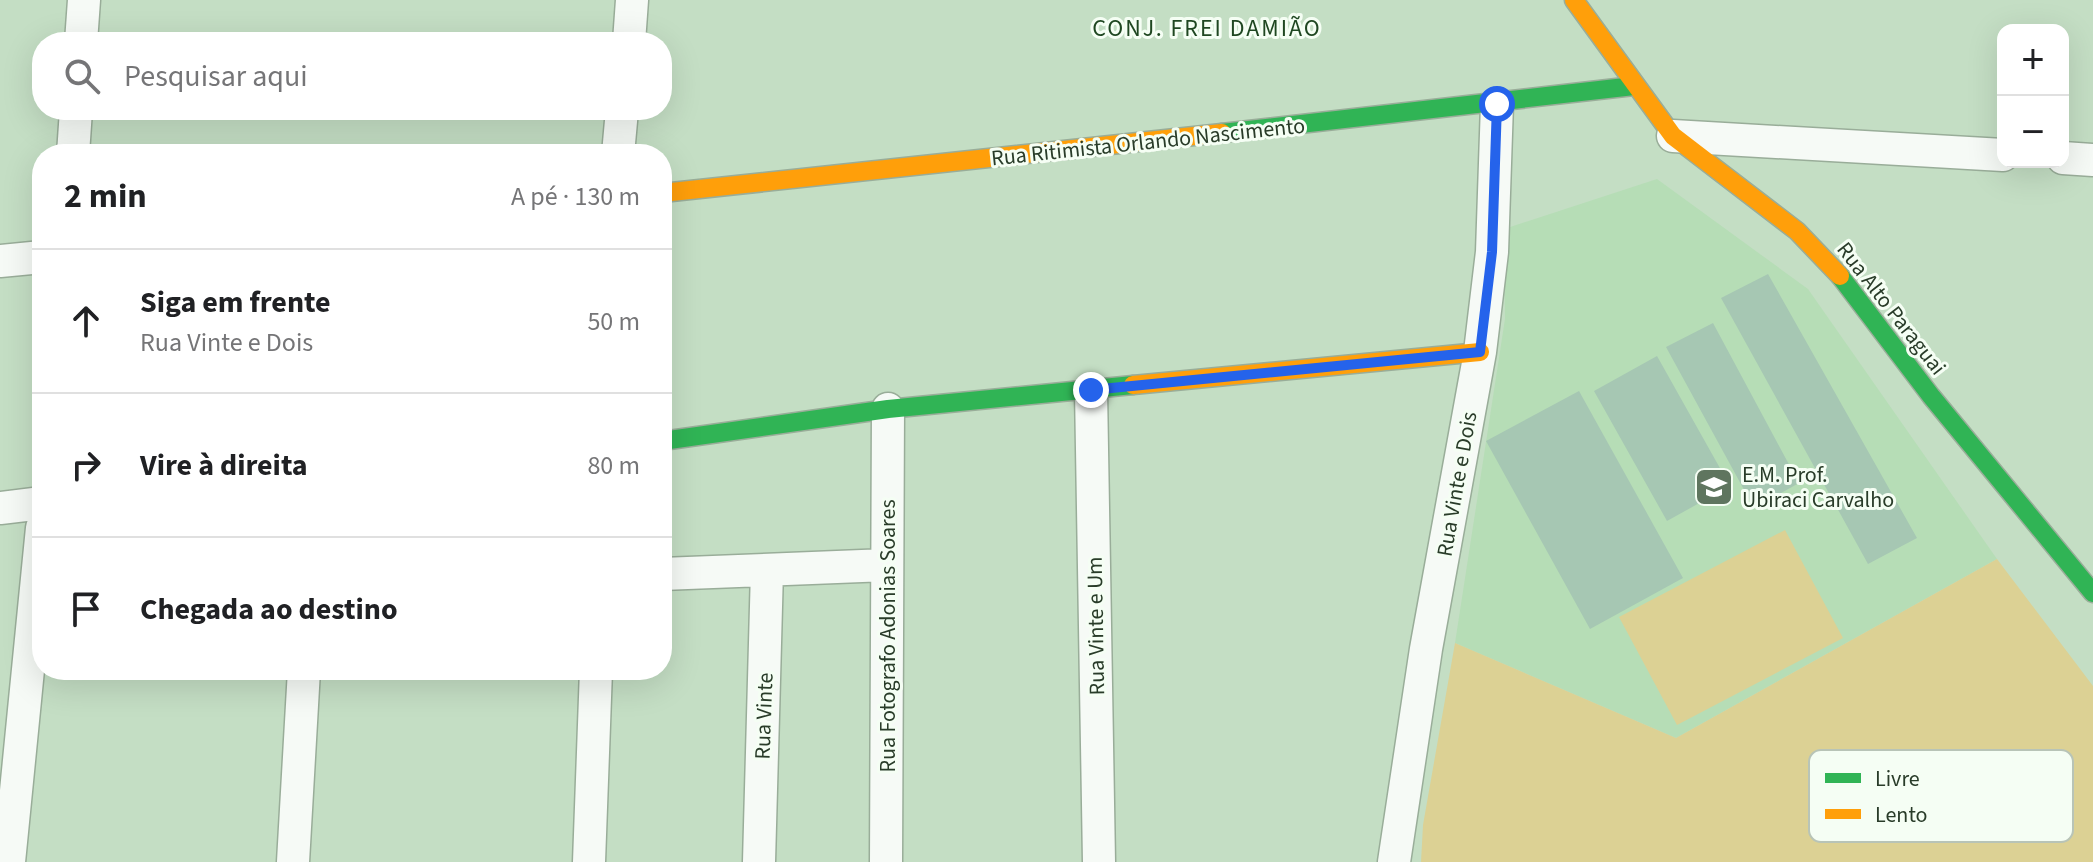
<!DOCTYPE html>
<html lang="pt">
<head>
<meta charset="utf-8">
<style>
  :root { --surface:#fff; --page:#f2f2f2; --text:#202124; --muted:#757577; --line:#e0e0e0 }
  body { margin:0; font-family:"Source Sans 3",sans-serif; background:var(--page); color:var(--text) }
  .controls { position:absolute; right:24px; top:24px; display:grid; overflow:hidden; border-radius:16px; box-shadow:0 8px 32px #0002 }
  .controls button { width:72px; height:72px; display:grid; place-items:center; padding:0; border:0; border-bottom:2px solid var(--line); background:var(--surface); color:var(--text); font:40px sans-serif }
  .stop { position:absolute; width:24px; height:24px; margin:-18px; border:6px solid #2563eb; border-radius:50%; background:#fff }
  .stop.end { background:#2563eb; border-color:#fff; box-shadow:0 2px 8px #0008 }
  .list { margin:0; padding:0; list-style:none }
  h2 { display:flex; justify-content:space-between; align-items:center; height:104px; margin:0; padding:0 32px; font-size:34px }
  h2 small { font-size:26px; font-weight:400; color:var(--muted) }
  .list li { display:grid; grid-template-columns:52px 1fr auto; gap:24px; align-items:center; box-sizing:border-box; height:144px; padding:0 32px; border-top:2px solid var(--line) }
  .list b { display:block; font-size:30px; white-space:nowrap }
  .list p { margin:0; font-size:26px; white-space:nowrap; color:var(--muted) }
  .list em { font-size:26px; font-style:normal; color:var(--muted) }
  .icon { flex:none; width:44px; height:44px; fill:none; stroke:currentColor; stroke-width:2; stroke-linecap:round; stroke-linejoin:round }
  .map { position:relative; flex:none; width:2093px; height:862px; overflow:hidden }
  .search { position:absolute; background:var(--surface); box-shadow:0 8px 32px #0002; left:32px; top:32px; width:640px; height:88px; display:flex; align-items:center; gap:20px; box-sizing:border-box; padding:0 28px; border-radius:32px; color:var(--muted); font-size:30px }
  .panel { position:absolute; background:var(--surface); box-shadow:0 8px 32px #0002; left:32px; top:144px; width:640px; height:536px; border-radius:32px }
  .map>svg:first-child { display:block }
  .built { fill:#b6ddb6 }
  .green { fill:#dcd194 }
  .building { fill:#a6c7b3 }
  .lines { fill:none; stroke-linecap:round; stroke-linejoin:round }
  .street-casing { stroke:#99ad99; stroke-width:35 }
  .fast-casing { stroke:#99ad99; stroke-width:21 }
  .slow-casing { stroke:#99ad99; stroke-width:21 }
  .street { stroke:#f6faf6; stroke-width:32 }
  .fast { stroke:#30b455; stroke-width:18 }
  .slow { stroke:#ff9f0a; stroke-width:18 }
  .route { stroke:#2563eb; stroke-width:10 }
  .labels { text-anchor:middle; stroke-width:6; stroke-linejoin:round; paint-order:stroke }
  .street-label { font-size:22px; fill:#293c29; stroke:#f5fef4 }
  .poi-label { font-size:22px; fill:#293c29; stroke:#f5fef4; text-anchor:start }
  .neighbourhood-label { font-size:24px; letter-spacing:2px; fill:#1f4721; stroke:#f5fef4 }
  .key { fill:#f5fef4; stroke:#b8c4b7; stroke-width:2 }
  .key-label { font-size:22px; fill:#293c29 }
</style>
</head>
<body>
<div class="map">
<svg width="2093" height="862" viewBox="0 0 2093 862">
  <rect width="100%" height="100%" fill="#c4dec4"/>
  <path class="built" d="M1657,179L1808,289L1997,559L1676,738L1455,643L1505,319L1504,229Z"/>
  <path class="green" d="M1785,530L1843,638L1677,725L1619,617Z
    M1997,559L2093,686V862H1421L1423,825L1455,643L1676,738Z"/>
  <path class="building" d="M1768,274L1917,538L1868,564L1721,298Z
    M1713,323L1799,483L1754,508L1666,347Z
    M1657,356L1730,486L1667,521L1594,391Z
    M1579,391L1683,578L1590,629L1486,441Z"/>
  <g class="lines">
    <defs>
      <path id="street" d="M81,42L84,0
        M629,42L632,0
        M1673,136L2003,155
        M73,154L76,110
        M618,154L622,110
        M2063,158L2093,160
        M0,261L42,257
        M1091,390L1099,862
        M0,508L42,503
        M662,574L887,565
        M9,862L42,528
        M293,862L304,670
        M589,862L596,670
        M759,862L767,570
        M886,862L888,409
        M1394,862L1426,649L1480,352L1492,252L1497,104"/>
      <path id="fast" d="M1222,133L1634,86
        M1840,276L1931,396L2093,593
        M662,441L888,409L1133,385"/>
      <path id="slow" d="M1574,0L1673,136L1797,231L1840,276
        M662,193L1222,133
        M1133,385L1480,352"/>
    </defs>
    <use href="#street" class="street-casing"/>
    <use href="#fast" class="fast-casing"/>
    <use href="#slow" class="slow-casing"/>
    <use href="#street" class="street"/>
    <use href="#fast" class="fast"/>
    <use href="#slow" class="slow"/>
  </g>
  <g class="lines">
    <path class="route" d="M1091,390L1480,352L1492,252L1497,104"/>
  </g>
  <defs>
    <symbol id="school-square" viewBox="-11 -11 22 22"><rect x="-9" y="-9" width="18" height="18" rx="4" fill="#5f755f" stroke="#f5fef4"/><path d="M0-5L7-2L0 1L-7-2ZM-4 1L0 2.5L4 1V4Q0 6-4 4Z" fill="#fff"/></symbol>
  </defs>
  <g fill-rule="evenodd">
    <use href="#school-square" x="1692" y="465" width="44" height="44"/>
  </g>
  <g class="labels">
    <g class="street-label">
      <text transform="translate(1148 141) rotate(-6)" y="8">Rua Ritimista Orlando Nascimento</text>
      <text transform="translate(1892 308) rotate(52)" y="8">Rua Alto Paraguai</text>
      <text transform="translate(1456 484) rotate(-80)" y="8">Rua Vinte e Dois</text>
      <text transform="translate(1095 626) rotate(-91)" y="8">Rua Vinte e Um</text>
      <text transform="translate(887 636) rotate(-90)" y="8">Rua Fotografo Adonias Soares</text>
      <text transform="translate(763 716) rotate(-88)" y="8">Rua Vinte</text>
    </g>
    <g class="poi-label">
      <text x="1742" y="482">E.M. Prof.<tspan x="1742" dy="25">Ubiraci Carvalho</tspan></text>
    </g>
    <g class="neighbourhood-label">
      <text x="1207" y="36">CONJ. FREI DAMIÃO</text>
    </g>
  </g>
  <rect x="1809" y="750" width="264" height="92" rx="12" class="key"/>
  <rect x="1825" y="773" width="36" height="10" fill="#30b455"/>
  <rect x="1825" y="809" width="36" height="10" fill="#ff9f0a"/>
  <g class="key-label">
    <text x="1875" y="786">Livre</text>
    <text x="1875" y="822">Lento</text>
  </g>
</svg>
<div class="controls">
<button>+</button>
<button>−</button>
</div>
<div class="stop" style="left:1497px;top:104px"></div>
<div class="stop end" style="left:1091px;top:390px"></div>
<div class="search"><svg class="icon" aria-label="search" viewBox="0 0 24 24"><circle cx="10" cy="10" r="6"/><path d="M15 15l6 6"/></svg>Pesquisar aqui</div>
<section class="panel">
<h2>2 min<small>A pé · 130 m</small></h2>
<ul class="list">
<li><svg class="icon" aria-label="ahead" viewBox="0 0 24 24"><path d="M12 20V5M6 11l6-6 6 6"/></svg><div><b>Siga em frente</b><p>Rua Vinte e Dois</p></div><em>50 m</em></li>
<li><svg class="icon" aria-label="right" viewBox="0 0 24 24"><path d="M7 20v-9h11M14 6l5 5-5 5"/></svg><div><b>Vire à direita</b></div><em>80 m</em></li>
<li><svg class="icon" aria-label="arrive" viewBox="0 0 24 24"><path d="M6 21V4h12l-3 4 3 4H6"/></svg><div><b>Chegada ao destino</b></div></li>
</ul>
</section>
</div>
</body>
</html>
